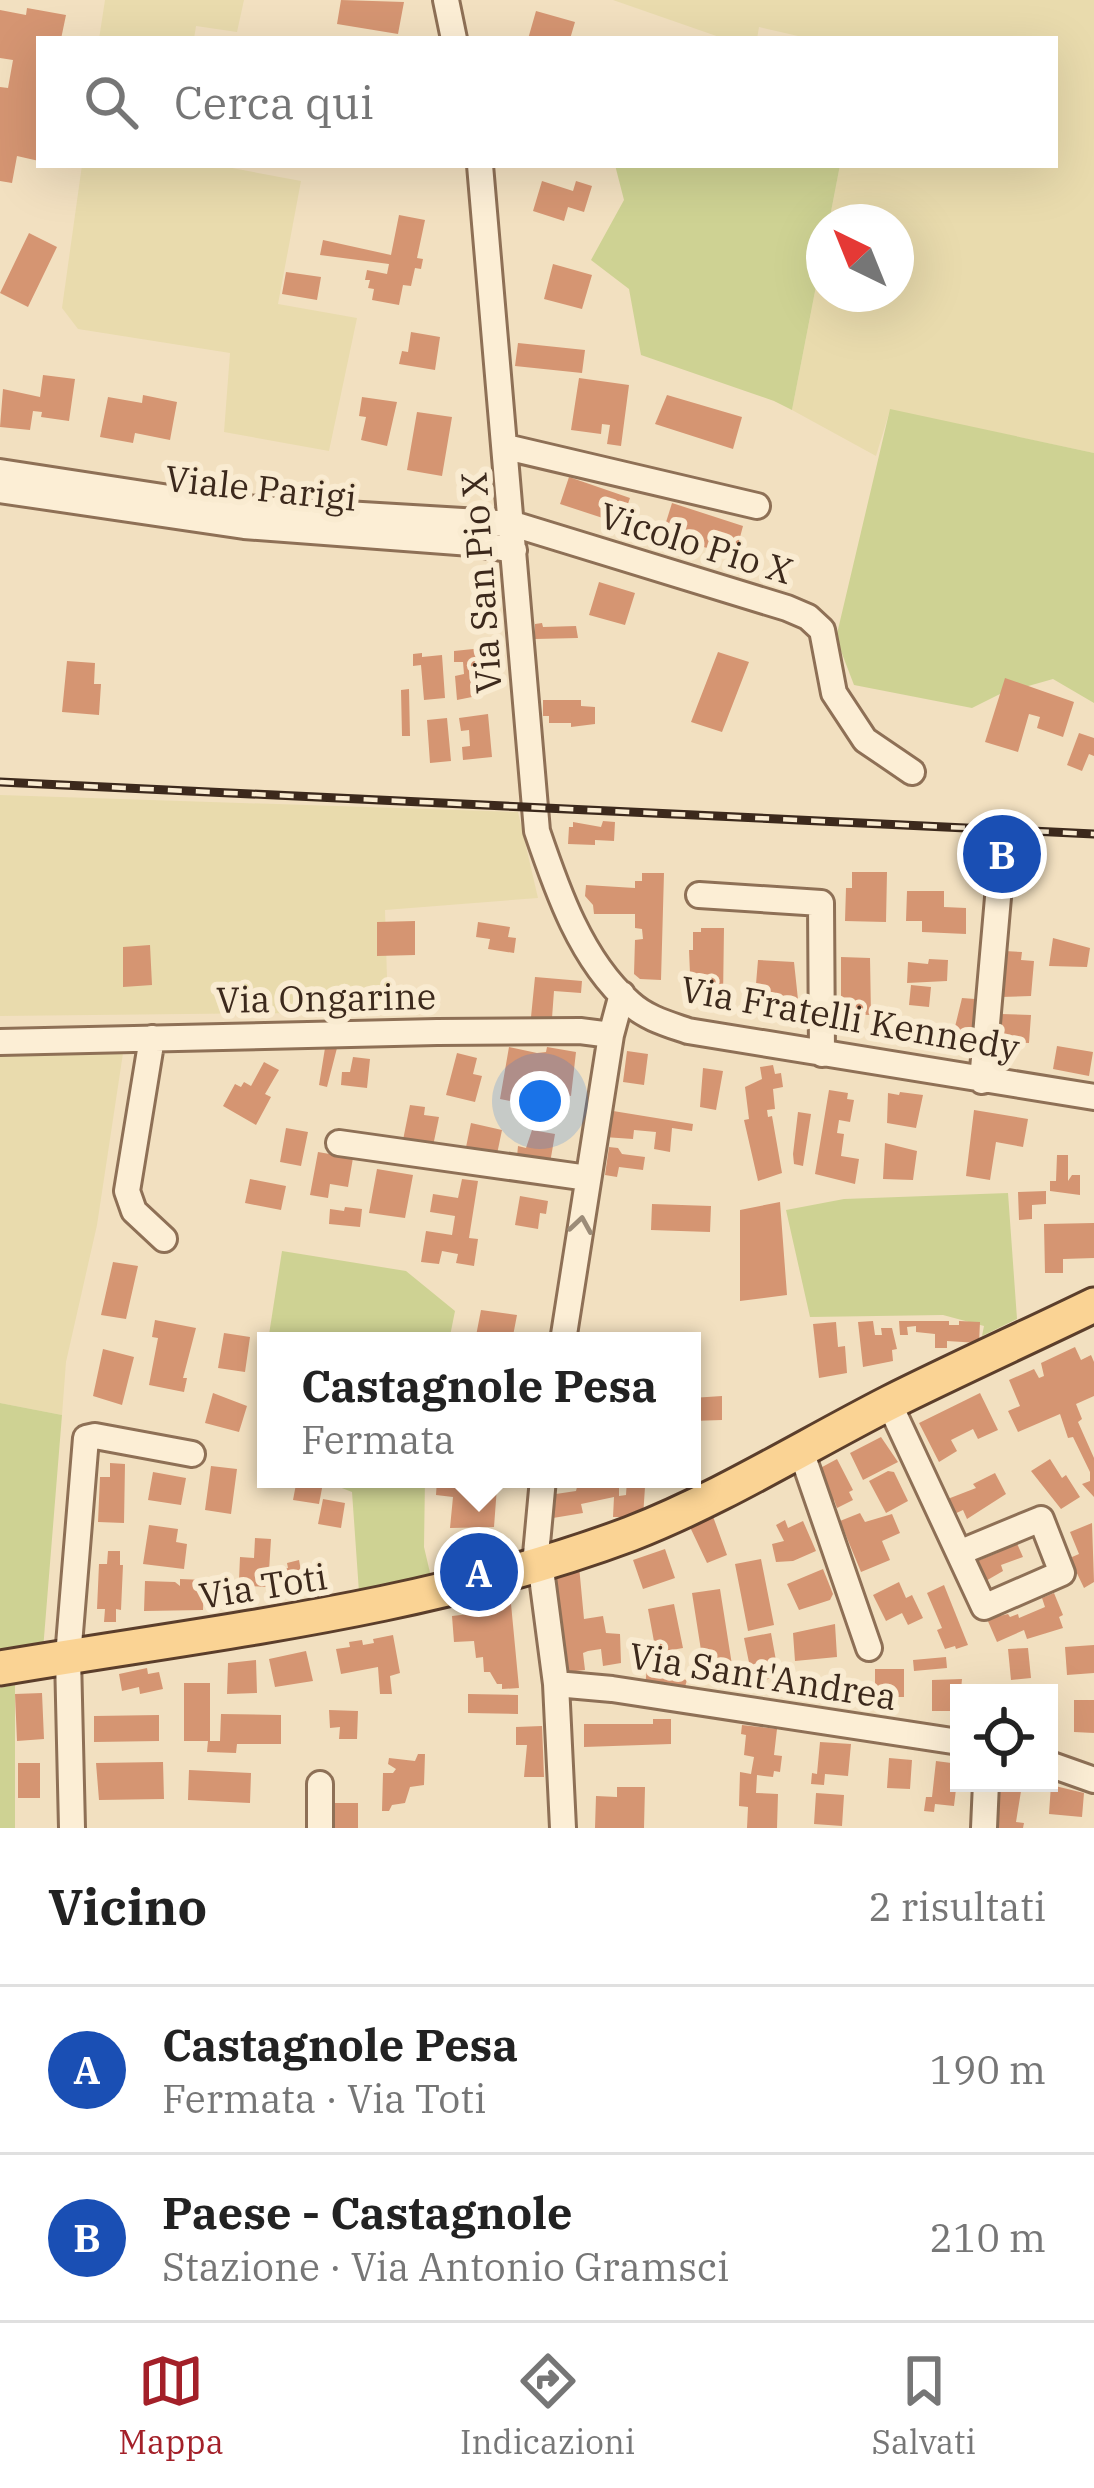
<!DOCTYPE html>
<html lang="it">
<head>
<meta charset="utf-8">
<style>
  :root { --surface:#fff; --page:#f6f6f6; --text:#222; --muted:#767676; --line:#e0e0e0; --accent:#a32029 }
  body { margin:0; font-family:"IBM Plex Serif",serif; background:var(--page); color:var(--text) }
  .controls { position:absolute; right:36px; bottom:36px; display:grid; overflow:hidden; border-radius:0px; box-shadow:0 12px 48px #0002 }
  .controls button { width:108px; height:108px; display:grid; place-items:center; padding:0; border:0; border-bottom:3px solid var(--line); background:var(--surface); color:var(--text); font:60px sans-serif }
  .compass { position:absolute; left:806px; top:204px; width:108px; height:108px; border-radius:50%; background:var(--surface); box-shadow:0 12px 48px #0002; rotate:317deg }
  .you { position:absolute; left:540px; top:1101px; width:42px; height:42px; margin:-30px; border:9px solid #fff; border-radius:50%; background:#1a73e8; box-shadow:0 0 0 18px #1a73e833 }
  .badge { display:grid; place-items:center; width:78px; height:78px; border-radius:50%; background:var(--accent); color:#fff; font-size:39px; font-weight:700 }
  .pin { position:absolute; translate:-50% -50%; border:6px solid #fff; box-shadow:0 3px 12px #0006 }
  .popup { position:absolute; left:257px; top:1332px; width:444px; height:156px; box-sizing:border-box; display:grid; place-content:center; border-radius:0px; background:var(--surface); filter:drop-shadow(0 3px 9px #0005); font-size:39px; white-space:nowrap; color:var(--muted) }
  .popup b { font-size:45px; color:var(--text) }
  .popup::after { content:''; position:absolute; left:50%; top:100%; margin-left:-24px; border:24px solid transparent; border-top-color:var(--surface) }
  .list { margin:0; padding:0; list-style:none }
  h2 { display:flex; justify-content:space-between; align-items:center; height:156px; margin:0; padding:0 48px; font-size:51px }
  h2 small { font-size:39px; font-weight:400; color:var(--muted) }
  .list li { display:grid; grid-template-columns:78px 1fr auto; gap:36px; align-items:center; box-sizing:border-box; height:168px; padding:0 48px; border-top:3px solid var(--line) }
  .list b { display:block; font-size:45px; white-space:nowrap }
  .list p { margin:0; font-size:39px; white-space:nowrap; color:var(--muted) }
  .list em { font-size:39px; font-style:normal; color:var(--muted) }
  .icon { flex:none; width:66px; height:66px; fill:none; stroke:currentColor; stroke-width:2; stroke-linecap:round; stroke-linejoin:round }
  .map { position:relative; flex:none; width:1094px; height:1828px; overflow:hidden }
  .search { position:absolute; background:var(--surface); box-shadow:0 12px 48px #0002; left:36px; right:36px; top:36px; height:132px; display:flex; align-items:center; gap:30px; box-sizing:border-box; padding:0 42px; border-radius:0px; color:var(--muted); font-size:45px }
  .sheet { height:492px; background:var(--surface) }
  nav { display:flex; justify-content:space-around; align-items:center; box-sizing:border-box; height:168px; border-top:3px solid var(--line); background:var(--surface); font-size:33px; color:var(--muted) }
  nav a { display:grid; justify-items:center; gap:6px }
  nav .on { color:var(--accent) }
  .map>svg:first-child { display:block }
  .farmland { fill:#e9dbad }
  .green { fill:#ced293 }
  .building { fill:#d59572 }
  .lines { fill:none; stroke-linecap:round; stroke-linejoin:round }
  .minor-casing { stroke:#8e7056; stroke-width:30 }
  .major-casing { stroke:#5b3e2b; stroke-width:39 }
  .minor { stroke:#fceed5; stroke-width:24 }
  .major { stroke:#fad394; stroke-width:33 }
  .rail-casing { stroke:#3c291c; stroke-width:9 }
  .rail { stroke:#f9ebd1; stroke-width:4.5; stroke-dasharray:14; stroke-linecap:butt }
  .oneway { stroke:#9c8c78 }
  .labels { text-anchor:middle; stroke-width:12; stroke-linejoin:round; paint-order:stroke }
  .street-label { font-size:36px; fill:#3c291c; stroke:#f9ebd1 }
</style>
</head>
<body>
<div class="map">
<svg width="1094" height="1828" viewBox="0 0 1094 1828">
  <rect width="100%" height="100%" fill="#f2e0c0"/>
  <path class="farmland" d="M105,0H244L237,32L196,26L194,39H99Z
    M613,0H1094V453L890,410L876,456L792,410L824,245V294H896V222H829L840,165H1055V39H811L759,27L757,39H725Z
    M82,165H216L301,181L278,304L357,318L329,451L224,432L230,353L78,329L62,308Z
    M0,795L518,812L538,898L385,910L388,1012L0,1016Z
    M125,1040L97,1225L66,1362L62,1415L0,1403V1041Z"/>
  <path class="green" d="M615,165H840L829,222H824V245L792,410L774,401L641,355L629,289L591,260L624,200Z
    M890,409L1094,453V703L1053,679L1000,694L972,708L854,685L836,638Z
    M1008,1193L1017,1319L982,1336L984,1326L943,1315L810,1317L786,1210L844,1199Z
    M282,1251L406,1271L455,1311L449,1341H268Z
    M0,1403L62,1415L43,1650L0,1657Z
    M319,1479H425L424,1547L431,1577L359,1592L352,1492Z
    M15,1685V1828H0V1688Z"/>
  <path class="building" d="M341,0L404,2L398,34L337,24Z
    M27,8L66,15L61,39H39V161L17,156L12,183L0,181V87L8,88L13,60L0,58V10L26,15Z
    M536,11L575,22L570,39H528Z
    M542,181L573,191L576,181L592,186L584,212L568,207L564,221L533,211Z
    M399,215L425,220L417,258L423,259L421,269L415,268L411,286L403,285L399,305L372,300L374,289L368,288L370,280H365L367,270L387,274L389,264L320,255L323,240L391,255Z
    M29,233L57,247L28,307L0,293Z
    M553,264L592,275L582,309L544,299Z
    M286,272L321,277L317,300L282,294Z
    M411,332L440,337L435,370L399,364L402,351L408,352Z
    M518,343L585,350L582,373L515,366Z
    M43,375L75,379L69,421L41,417L42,412L33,411L30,430L0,427L3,389L40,397Z
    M579,378L629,385L621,446L607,444L610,425L602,424L601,434L571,430Z
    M143,395L177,402L170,440L135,433L133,443L100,437L108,397L142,403Z
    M667,395L742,417L733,449L655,424Z
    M362,397L397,402L387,446L361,440L366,417L359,416Z
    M417,412L452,417L442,476L407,470Z
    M569,477L630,498L621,524L560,504Z
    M672,503L743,526L735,556L662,535Z
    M599,582L635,593L625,625L589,615Z
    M542,623L543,627L576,626L578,638L535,639V624Z
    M483,648L487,694L457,700L455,676L464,674L463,662H454V651Z
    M718,652L749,662L722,732L691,722Z
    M422,653V657L442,655L445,698L424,700L421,665L413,666V654Z
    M67,661L95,663L94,684H101L99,715L62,712Z
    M1005,678L1074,702L1063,737L1037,728L1040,717L1029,714L1018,752L985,742Z
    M409,689L410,736H402L401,690Z
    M543,700H581V706L595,707V724L571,727V723H549V716H543Z
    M488,714L492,757L463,760L462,747L470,746L469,730L461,731L459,718Z
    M447,718L451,761L430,763L427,720Z
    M1079,733L1094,738V756L1089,754L1082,771L1067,765Z
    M603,821L615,822L614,841L595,840V845L568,844L569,827H573V822L601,827Z
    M976,842L1012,844L1010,870L974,869Z
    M852,872H887L886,922L845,921L846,888H852Z
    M642,873H664L661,980L640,979L634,974L635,940L643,939L642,929L635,928V914H594L593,905L585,896L586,885L635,888V881H642Z
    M907,891H944V907L966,908V934L922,932V921H906Z
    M415,921V955L377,956V922Z
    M478,922L510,927L508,937L516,938L514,953L488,949L490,939L476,937Z
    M701,928H724L723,998H691L689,950H693V932H701Z
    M1053,938L1090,948L1087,967L1049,966Z
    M150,945L152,985L123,987V947Z
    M1004,951L1022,952L1021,960L1034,961L1031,996L1000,997Z
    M841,957L870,958L871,1015L841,1014Z
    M929,959L948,960L947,981L907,983L908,962L928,964Z
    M758,960L794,962L799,1009L754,1008Z
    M535,977L582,981L581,993L554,991L552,1018L531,1017Z
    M911,985L931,987L929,1007L909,1005Z
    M962,998L975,999L974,1049L955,1048L954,1031Z
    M1001,1014L1031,1015L1029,1043L999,1042Z
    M1057,1046L1093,1052L1089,1076L1053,1069Z
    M509,1047L537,1053L546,1052L547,1047L576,1052L571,1096L545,1092L542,1107L500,1099Z
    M325,1048H337L327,1087L319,1085Z
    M627,1051L648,1054L644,1085L623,1082Z
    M457,1053L477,1058L473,1074L482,1076L475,1102L446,1095Z
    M353,1057L370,1059L367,1088L341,1085L342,1072H350Z
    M264,1062L279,1070L265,1094L271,1097L256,1125L223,1106L235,1084L241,1087L244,1082L251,1086Z
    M773,1065L775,1074L781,1073L783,1087L773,1089L775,1109L767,1110L768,1117L772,1116L782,1173L758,1181L744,1120L749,1119L745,1087L762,1079L760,1067Z
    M703,1068L723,1071L716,1110L700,1107Z
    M829,1090L848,1093L847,1099L854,1100L850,1122L839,1120L837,1133L844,1134L841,1156L859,1159L855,1184L815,1174Z
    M900,1092L923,1095L916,1128L887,1123L888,1093L899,1095Z
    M410,1105L425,1107L424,1115L439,1117L433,1146L403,1140Z
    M607,1110L693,1124L692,1131L672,1128L670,1152L654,1149L656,1132L634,1130L633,1139L604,1137Z
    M974,1110L1028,1119L1023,1147L996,1142L990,1180L966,1176Z
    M798,1112L811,1114L803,1166L794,1164L793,1154Z
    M471,1123L502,1130L496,1159L465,1152Z
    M286,1128L308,1132L301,1166L280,1162Z
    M532,1130L555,1134L550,1163L517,1157L518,1146L526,1148Z
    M885,1143L917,1151L913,1180L883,1179Z
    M609,1147L618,1148L622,1154L645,1157L643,1170L619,1167L617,1177L605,1175Z
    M318,1152L353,1158L348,1187L330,1184L328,1198L310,1195Z
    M1057,1155H1068V1181L1072,1175H1080V1195L1050,1191V1181H1056Z
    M377,1169L413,1175L405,1218L369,1213Z
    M250,1179L286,1186L281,1210L245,1203Z
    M462,1179L478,1181L469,1238L478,1239L474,1266L456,1263L458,1254L442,1251L439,1264L421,1262L426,1231L452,1235L455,1216L430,1212L433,1194L458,1198Z
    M1046,1191V1204L1032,1205V1219L1019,1220L1018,1192Z
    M520,1196L548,1201L546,1214L540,1213L538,1229L515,1225Z
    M780,1202L787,1295L740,1301V1210Z
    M652,1204L711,1206L710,1232L651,1230Z
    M345,1207L362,1209L360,1227L329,1224L330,1209L344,1211Z
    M1094,1223V1258L1063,1259V1273H1045L1044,1224Z
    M113,1262L138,1266L126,1319L101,1315Z
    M481,1310L517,1315L512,1341H475Z
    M155,1320L196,1328L183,1378H187L184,1392L149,1385L158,1338L152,1337Z
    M873,1321L875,1335H882L881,1328H892L897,1349L892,1350L893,1361L863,1367L858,1322Z
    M899,1321H949V1325H959V1321L980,1322L979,1343L947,1341V1348H935V1334L916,1332V1326L907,1327L908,1335H900Z
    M836,1322L838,1347L845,1346L847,1373L819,1378L813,1324Z
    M224,1333L250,1337L245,1372L218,1368Z
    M1075,1347L1081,1360L1091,1355L1094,1362V1396L1076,1404L1082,1419L1078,1422L1094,1458V1497L1082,1484L1090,1481V1472L1073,1437L1068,1438L1060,1414L1018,1432L1008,1411L1020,1406L1009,1380L1034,1369L1039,1378L1044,1376L1041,1363Z
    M103,1349L134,1357L122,1405L93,1396Z
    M213,1393L247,1406L239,1432L205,1423Z
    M980,1393L998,1430L978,1439L973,1429L951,1440L957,1451L939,1462L919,1423Z
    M722,1396V1420L692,1421V1398Z
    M881,1437L898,1462L863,1480L850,1453Z
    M837,1459L853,1490L849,1492L853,1500L837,1508L834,1500L827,1503L811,1473Z
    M1050,1459L1062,1478L1066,1475L1080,1497L1061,1509L1031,1471Z
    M110,1463L125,1464L124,1523L98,1522L100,1477H110Z
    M211,1466L237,1469L231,1514L205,1510Z
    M888,1471L894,1472L908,1501L886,1513L869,1481Z
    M153,1472L186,1478L181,1505L148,1500Z
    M995,1473L1006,1494L967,1519L963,1510L952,1515L945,1500L976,1488L973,1484Z
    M297,1479L323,1483L319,1504L293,1500Z
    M437,1479L497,1487L494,1527L450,1528L453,1497L436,1495Z
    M627,1479H670V1486L645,1487L643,1517H613L614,1497L581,1504L583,1513L553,1518L549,1495L576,1491L577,1487L619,1483V1496L626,1495Z
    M323,1499L345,1503L341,1528L318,1524Z
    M711,1511L727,1555L707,1563L689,1525Z
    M860,1513L865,1522L892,1514L900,1533L882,1541L890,1560L861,1572L840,1521Z
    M785,1520L788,1528L803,1521L816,1551L793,1561L776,1562L772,1544L784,1541L776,1525Z
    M1092,1523L1094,1582L1084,1588L1073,1565L1072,1557L1079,1554L1070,1532Z
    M149,1525L178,1529L176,1542L187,1544L184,1569L143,1564Z
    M255,1538L271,1539L268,1587L247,1586V1580H239L240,1557L254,1558Z
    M1015,1539L1023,1557L1001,1565L1003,1571L984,1582L977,1561L997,1553L995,1547Z
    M665,1549L675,1578L643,1589L633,1560Z
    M108,1551H120V1565H123L121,1610L116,1609V1622H104L105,1609H97L99,1564H107Z
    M761,1559L774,1625L748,1631L735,1564Z
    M299,1560L301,1571L307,1569L311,1586L284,1595L282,1569L288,1568L287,1563Z
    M579,1566L584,1619L603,1616L606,1633L620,1634L621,1663L603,1666L601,1649L588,1651L583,1653L585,1670L566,1672L554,1568Z
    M823,1569L833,1594L830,1600L799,1610L787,1584Z
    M180,1579L204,1580L203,1610L144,1611L145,1581L175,1582L180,1586Z
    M899,1582L906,1598L912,1595L923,1618L908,1625L902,1613L886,1621L873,1595Z
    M944,1585L968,1645L956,1649L955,1646L945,1649L937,1630L942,1628L927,1593Z
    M720,1589L732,1665L710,1668L709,1662L703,1663L692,1593Z
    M1054,1593L1063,1615L1059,1617L1063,1628L1027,1639L1024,1630L997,1642L987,1619L1008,1614L1010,1617L1018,1614L1019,1618L1045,1607L1042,1598Z
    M511,1604L519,1688L502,1689V1684H497L490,1672H484L483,1657L476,1658L474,1641L454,1642L452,1616L487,1612L486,1606Z
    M674,1604L683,1648L666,1651L665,1644L655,1647L648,1609Z
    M835,1624L837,1657L795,1661L793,1633Z
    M771,1633L779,1677L753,1682L744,1638Z
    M393,1635L400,1673L390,1676L392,1694H380L378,1667L341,1674L336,1649L350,1647L349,1642L362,1640L363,1645L374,1643L373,1639Z
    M1094,1645V1673L1067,1675L1065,1647Z
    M1028,1648L1031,1678L1011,1680L1008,1649Z
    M306,1651L313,1681L275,1687L269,1659Z
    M946,1657L947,1668L914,1671L913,1660Z
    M256,1660L257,1693L227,1694L228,1663Z
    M147,1668L148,1674L159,1672L163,1689L140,1694L139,1687L122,1691L119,1674Z
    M647,1669L687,1680L684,1690L645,1685Z
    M875,1669H904V1697H875Z
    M962,1679L959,1711H932V1680Z
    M184,1683H210V1741H184Z
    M42,1693L44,1739L17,1741L15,1694Z
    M468,1694L518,1695V1714L468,1713Z
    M1074,1700H1094V1733L1074,1732Z
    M329,1710L358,1711L357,1739H339L340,1727L330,1728Z
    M221,1714L281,1715V1744H237L236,1753L207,1752L208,1741H220Z
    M159,1715V1741L94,1742V1716Z
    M653,1719H671V1744L584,1747V1724H653Z
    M742,1725L777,1729L774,1755L782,1756L780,1772L774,1771L773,1777L757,1775L756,1793L778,1794L777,1828H747L748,1807L739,1806L740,1772L751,1774L754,1757L744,1755L746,1735L741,1734Z
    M542,1726L544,1777H524L527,1745H516V1727Z
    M820,1742L851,1744L848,1776L825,1774L824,1785L811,1784L812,1773L817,1774Z
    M418,1754H425L424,1785L410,1787L405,1803L392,1805L389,1811H382L383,1773H393L396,1769L388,1764L389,1758L415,1761Z
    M889,1758L912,1760L910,1789L887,1788Z
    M936,1761L959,1764L954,1806L935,1804L934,1812L924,1811L926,1797H932Z
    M163,1762L164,1799L99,1800L96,1763Z
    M18,1763H40V1798H18Z
    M189,1770L251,1773L250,1803L188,1800Z
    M996,1783L1022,1785L1016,1822L1024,1823L1023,1828H996L997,1821L991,1820Z
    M1051,1785L1084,1793L1082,1817L1049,1814Z
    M617,1787H645L644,1828H595L596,1796L617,1797Z
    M816,1793L844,1795L842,1826L814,1824Z
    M332,1803H358V1828H332Z"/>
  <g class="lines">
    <defs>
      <path id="minor" d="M446,0L454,39
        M480,165L537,831C557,890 581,960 630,1003C646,1018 668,1024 688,1031L1094,1097
        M506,447L757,506
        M0,472L228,507L513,524L787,608L808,617L822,630L834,693L865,740L912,772
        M0,490L244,526L471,543L514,550
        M699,895L821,903L822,1054
        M152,1038L127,1191L134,1211L164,1239
        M0,1042L437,1032L580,1031L611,1035L622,994
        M982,1081L999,886
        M339,1143L588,1178
        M563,1341L611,1035
        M889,1403L984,1607L1062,1573L1041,1519L961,1552
        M801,1451L869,1648
        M543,1479L535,1565L542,1577L556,1684L563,1828
        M556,1684L612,1689L959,1742
        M1049,1764L1094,1780
        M72,1828L68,1657L86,1438L95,1436L192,1454
        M320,1828V1784
        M984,1828L986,1783"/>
      <path id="major" d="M0,1668C212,1632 427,1610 630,1534C720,1499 803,1447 889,1403C957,1369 1026,1338 1094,1305"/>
    </defs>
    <use href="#minor" class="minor-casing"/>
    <use href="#major" class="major-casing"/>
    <use href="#minor" class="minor"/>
    <use href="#major" class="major"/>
    <defs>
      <path id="rail" d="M0,782L1094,834"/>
    </defs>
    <use href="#rail" class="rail-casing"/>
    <use href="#rail" class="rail"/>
  </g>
  <defs><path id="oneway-chevron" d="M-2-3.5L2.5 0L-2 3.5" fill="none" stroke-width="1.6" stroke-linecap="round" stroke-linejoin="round" transform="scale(3)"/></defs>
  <use class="oneway" href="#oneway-chevron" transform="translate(581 1225) rotate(-81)"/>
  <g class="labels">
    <g class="street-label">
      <text transform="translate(261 488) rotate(6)" y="13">Viale Parigi</text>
      <text transform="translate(696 543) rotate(17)" y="13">Vicolo Pio X</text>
      <text transform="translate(481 583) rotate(-94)" y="13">Via San Pio X</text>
      <text transform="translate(326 998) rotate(-1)" y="13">Via Ongarine</text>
      <text transform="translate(850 1018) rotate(10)" y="13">Via Fratelli Kennedy</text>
      <text transform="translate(263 1586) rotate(-9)" y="13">Via Toti</text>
      <text transform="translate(763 1676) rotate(9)" y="13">Via Sant'Andrea</text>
    </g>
  </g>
</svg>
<div class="controls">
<button><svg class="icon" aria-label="locate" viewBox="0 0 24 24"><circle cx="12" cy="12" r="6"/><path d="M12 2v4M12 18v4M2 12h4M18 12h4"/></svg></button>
</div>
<svg class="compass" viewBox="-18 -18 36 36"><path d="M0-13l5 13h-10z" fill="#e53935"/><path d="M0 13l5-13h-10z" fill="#767676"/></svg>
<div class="you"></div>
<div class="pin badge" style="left:479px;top:1572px;background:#1a4fb4">A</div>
<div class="popup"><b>Castagnole Pesa</b>Fermata</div>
<div class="pin badge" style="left:1002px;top:854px;background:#1a4fb4">B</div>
<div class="search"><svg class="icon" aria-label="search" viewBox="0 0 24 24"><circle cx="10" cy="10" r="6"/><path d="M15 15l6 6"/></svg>Cerca qui</div>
</div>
<section class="sheet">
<h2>Vicino<small>2 risultati</small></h2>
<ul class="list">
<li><span class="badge" style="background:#1a4fb4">A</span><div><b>Castagnole Pesa</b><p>Fermata · Via Toti</p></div><em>190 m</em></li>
<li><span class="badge" style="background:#1a4fb4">B</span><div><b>Paese - Castagnole</b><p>Stazione · Via Antonio Gramsci</p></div><em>210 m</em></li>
</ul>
</section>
<nav>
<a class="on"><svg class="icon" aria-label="map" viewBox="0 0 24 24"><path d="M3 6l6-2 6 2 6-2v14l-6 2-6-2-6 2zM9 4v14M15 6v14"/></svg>Mappa</a>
<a><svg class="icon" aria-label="directions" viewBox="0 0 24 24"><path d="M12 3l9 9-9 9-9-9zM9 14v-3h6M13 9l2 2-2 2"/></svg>Indicazioni</a>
<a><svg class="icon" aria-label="saved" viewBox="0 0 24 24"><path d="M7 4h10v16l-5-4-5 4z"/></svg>Salvati</a>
</nav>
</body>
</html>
